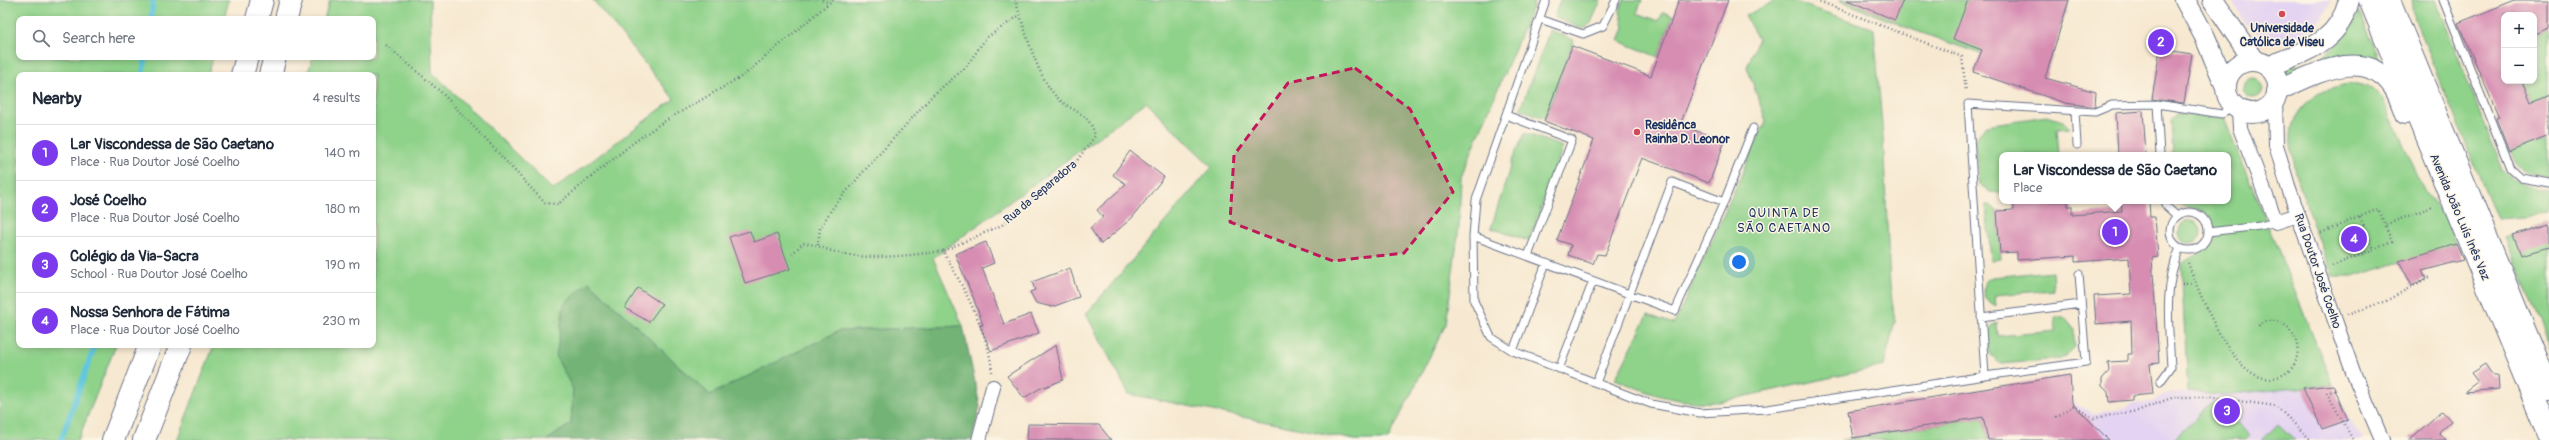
<!DOCTYPE html>
<html lang="en">
<head>
<meta charset="utf-8">
<style>
  :root { --surface:#fff; --page:#f6f6f7; --text:#1f2937; --muted:#747a83; --line:#e0e1e3; --accent:#7c3aed }
  body { margin:0; font-family:Pangolin,sans-serif; background:var(--page); color:var(--text) }
  .controls { position:absolute; right:12px; top:12px; display:grid; overflow:hidden; border-radius:8px; box-shadow:0 2px 6px #0003 }
  .controls button { width:36px; height:36px; display:grid; place-items:center; padding:0; border:0; border-bottom:1px solid var(--line); background:var(--surface); color:var(--text); font:20px sans-serif }
  .you { position:absolute; left:1739px; top:262px; width:14px; height:14px; margin:-10px; border:3px solid #fff; border-radius:50%; background:#1a73e8; box-shadow:0 0 0 6px #1a73e833 }
  .badge { display:grid; place-items:center; width:26px; height:26px; border-radius:50%; background:var(--accent); color:#fff; font-size:13px; font-weight:700 }
  .pin { position:absolute; translate:-50% -50%; border:2px solid #fff; box-shadow:0 1px 4px #0006 }
  .popup { position:absolute; left:1999px; top:152px; width:232px; height:52px; box-sizing:border-box; display:grid; place-content:center; border-radius:8px; background:var(--surface); filter:drop-shadow(0 1px 3px #0005); font-size:13px; white-space:nowrap; color:var(--muted) }
  .popup b { font-size:15px; color:var(--text) }
  .popup::after { content:''; position:absolute; left:50%; top:100%; margin-left:-8px; border:8px solid transparent; border-top-color:var(--surface) }
  .list { margin:0; padding:0; list-style:none }
  h2 { display:flex; justify-content:space-between; align-items:center; height:52px; margin:0; padding:0 16px; font-size:17px }
  h2 small { font-size:13px; font-weight:400; color:var(--muted) }
  .list li { display:grid; grid-template-columns:26px 1fr auto; gap:12px; align-items:center; box-sizing:border-box; height:56px; padding:0 16px; border-top:1px solid var(--line) }
  .list b { display:block; font-size:15px; white-space:nowrap }
  .list p { margin:0; font-size:13px; white-space:nowrap; color:var(--muted) }
  .list em { font-size:13px; font-style:normal; color:var(--muted) }
  .icon { flex:none; width:22px; height:22px; fill:none; stroke:currentColor; stroke-width:2; stroke-linecap:round; stroke-linejoin:round }
  .map { position:relative; flex:none; width:2549px; height:440px; overflow:hidden }
  .search { position:absolute; background:var(--surface); box-shadow:0 2px 6px #0003; left:16px; top:16px; width:360px; height:44px; display:flex; align-items:center; gap:10px; box-sizing:border-box; padding:0 14px; border-radius:8px; color:var(--muted); font-size:15px }
  .panel { position:absolute; background:var(--surface); box-shadow:0 2px 6px #0003; left:16px; top:72px; width:360px; height:276px; border-radius:8px }
  .map>svg:first-child { display:block }
  .built { fill:#e4d3f2 }
  .green { fill:#8fd28a; stroke:#558074 }
  .forest { fill:#73b476; stroke:#47726a }
  .lines { fill:none; stroke-linecap:round; stroke-linejoin:round }
  .stream { stroke:#61c7de; stroke-width:5.5 }
  .building { fill:#d78db2 }
  .lane-casing { stroke:#687086; stroke-width:9 }
  .street-casing { stroke:#687086; stroke-width:16 }
  .secondary-casing { stroke:#687086; stroke-width:22 }
  .primary-casing { stroke:#687086; stroke-width:24 }
  .path { stroke:#687086; stroke-width:2.5; stroke-dasharray:1 3; stroke-linecap:butt }
  .lane { stroke:#fff; stroke-width:7 }
  .street { stroke:#fff; stroke-width:14 }
  .secondary { stroke:#fff; stroke-width:20 }
  .primary { stroke:#fff; stroke-width:22 }
  .marked { fill:#c2185b; fill-opacity:0.2; stroke:#c2185b; stroke-width:3; stroke-dasharray:8 5; stroke-linejoin:round }
  .poi-dot { fill:#d1495b; stroke:#fcf5e5; stroke-width:1.5 }
  .labels { text-anchor:middle; stroke-width:3; stroke-linejoin:round; paint-order:stroke }
  .poi-label { font-size:12px; font-weight:bold; fill:#1b2f5e; stroke:#fcf5e5 }
  .street-label { font-size:12px; fill:#1b2f5e; stroke:#fcf5e5 }
  .neighbourhood-label { font-size:13px; letter-spacing:1px; fill:#1b2f5e; stroke:#fcf5e5 }
</style>
</head>
<body>
<div class="map">
<svg width="2549" height="440" viewBox="0 0 2549 440">
  <rect width="100%" height="100%" fill="#fcf5e5"/>
  <filter id="ink" filterUnits="userSpaceOnUse"><feTurbulence type="fractalNoise" baseFrequency=".025" numOctaves="2"/><feDisplacementMap in="SourceGraphic" scale="8" xChannelSelector="R" yChannelSelector="G"/><feConvolveMatrix kernelMatrix="1 2 1 2 8 2 1 2 1" color-interpolation-filters="sRGB"/></filter>
  <filter id="wash" filterUnits="userSpaceOnUse"><feTurbulence type="fractalNoise" baseFrequency=".012" numOctaves="4" result="noise"/><feDisplacementMap in="SourceGraphic" scale="16" xChannelSelector="R" yChannelSelector="G"/><feGaussianBlur stdDeviation="0.9" result="paint"/><feColorMatrix in="noise" values="0 0 0 0 0 0 0 0 0 0 0 0 0 0 0 0 0 1.4 0 .05"/><feComposite in="paint" operator="in"/></filter>
  <g filter="url(#wash)">
    <rect width="100%" height="100%" fill="#f7e9d1"/>
    <path class="built" d="M2232,0H2331L2330,5L2317,24L2294,36L2273,40L2261,35L2245,23Z
      M2333,385L2350,422L2363,440H1988L1983,417L2072,402L2094,413L2124,409L2131,404L2150,403L2170,392L2217,395Z"/>
    <path class="green" d="M0,0H229L224,19H19V57H213L208,75H19V345H116L78,440H0Z
      M330,0H430L432,72L553,190L674,99L593,0H1535L1461,177L1459,226L1446,324L1388,440H1355L1129,394L1086,314L1212,167L1146,102L933,258L963,326L839,331L710,395L589,282L556,357L573,389L571,424L547,440H177L214,345H373V75H307L313,57H373V19H324Z
      M1560,0H1601L1591,23L1583,29L1554,17Z
      M1624,0H1642L1637,13L1659,21L1663,12L1673,16L1658,57L1619,41L1624,27L1620,11Z
      M1776,0H1789L1874,29L1883,137L1890,286L1895,321L1884,366L1719,402C1677,404 1653,395 1615,379L1648,315L1674,324L1766,121L1747,67L1758,39L1745,16Z
      M1839,0H2069L2045,77L1908,28Z
      M2412,0H2436L2502,170C2516,182 2531,190 2549,191V215L2497,219L2415,21Z
      M2359,11L2383,67L2287,77L2284,68L2286,67C2322,64 2346,43 2359,11Z
      M2549,28V95L2531,103L2522,81H2534V34Z
      M1550,30L1574,40L1545,118L1520,109Z
      M2243 88a10 10 0 1 1 20 0a10 10 0 1 1-20 0Z
      M2358,84L2373,88L2382,98L2427,195L2446,219L2456,244L2356,276H2332C2321,242 2284,160 2292,127C2296,113 2305,102 2318,95C2331,88 2343,83 2358,84Z
      M2177,113L2224,118L2333,385L2217,395L2188,392L2181,265C2196,250 2233,248 2207,214C2198,206 2187,209 2177,204V201H2228V155H2173L2171,121Z
      M2047,116L2063,121L2070,128L2057,129L2059,155H2002V193L1990,192L1979,184L1975,144L1977,137L1986,125Z
      M1525,133L1563,147L1529,241L1491,228L1513,158Z
      M2549,135V177C2529,176 2517,170 2509,151Z
      M1986,205H1990L1997,211L2001,259L1991,260Z
      M2179 232a11 11 0 1 1 22 0a11 11 0 1 1-22 0Z
      M2549,224V348L2546,335L2505,238Z
      M2052,271L2053,290L1995,295L1996,307L1984,297L1983,291L1986,280L1992,277Z
      M2055,317H2064L2074,329V347L2065,356L2058,359L2001,364L1990,354L1987,333L1991,326L1997,323L1998,336L2056,331Z
      M2215,400L2250,436L2245,440H2173Z
      M1983,417L1988,440H1841L1853,438Z
      M2278,424L2295,440H2262Z"/>
    <path class="forest" d="M589,282L710,395L839,331L963,326L980,406L972,440H547L571,424L573,389L556,357L564,304Z"/>
    <g class="lines">
      <path class="stream" d="M151,19L153,0
        M142,75L146,57
        M61,440L95,345"/>
    </g>
    <g id="blocks">
      <path class="building" d="M1679,0H1728L1680,125L1725,141L1709,183L1642,158L1605,255L1597,254L1593,264L1568,255L1571,245L1557,240L1594,140L1544,121L1572,46L1651,76Z
        M1847,0H1903L1895,20Z
        M1968,0H2069L2045,78L2096,92L2095,107L2065,103L1973,72L1982,50L1953,39Z
        M2515,0H2549V28L2534,34V15H2504V81H2522L2531,103L2549,95V135L2509,151L2496,118L2499,117L2458,23Z
        M2160,49L2192,54L2184,103L2152,99Z
        M2143,111L2146,155H2118L2116,113Z
        M1130,151L1164,177L1132,218L1101,244L1090,228L1103,217L1097,210L1126,184L1113,175Z
        M2013,201H2068V206H2072V215L2122,211L2121,201H2149L2150,217H2155L2158,257L2152,258L2159,363L2150,364L2153,394L2132,396V400L2109,402L2108,392L2102,386V379L2109,371L2108,362L2128,361V354H2132L2131,321L2096,324L2094,296L2131,294L2129,258L2075,262V256L2017,260V252L2000,253L1997,211L2014,210Z
        M2549,224V247L2521,255L2513,235Z
        M750,231L754,242L777,234L790,269L745,283L729,237Z
        M986,242L994,263L982,268L1004,324L1031,314L1039,333L991,351L980,326L983,325L973,297L955,254Z
        M2456,244L2463,260L2422,271L2426,278L2412,286L2399,261Z
        M1070,268L1079,297L1052,307L1036,303L1030,292L1035,290L1032,282Z
        M638,288L662,304L649,322L625,308Z
        M1056,345L1063,380L1039,389L1024,398L1007,376Z
        M2485,364L2493,376H2498L2499,389L2465,392L2478,382L2471,373Z
        M2070,375L2072,403L2109,440H1988L1983,417L1853,438L1848,411Z
        M2333,385L2348,420L2322,429L2303,388Z
        M2442,411L2451,421L2439,432L2446,440H2409Z
        M1028,424L1099,425L1111,440H1027Z"/>
    </g>
  </g>
  <g filter="url(#ink)">
    <use href="#blocks" fill-opacity="0" stroke="#687086" stroke-width="1"/>
    <g class="lines">
      <defs>
        <path id="lane" d="M1546,0L1476,200L1473,236L1474,301L1491,337L1513,351L1651,404L1700,413L1767,409L1985,376L1968,104L2095,112L2112,105L2157,104L2160,155
          M2443,0L2510,168L2521,178L2549,183
          M1540,19L1583,34L1603,26L1616,0
          M2157,104L2222,114L2229,110L2231,102
          M2075,111L2077,145
          M1506,115L1572,140L1528,256
          M2165,201L2167,207L2177,216
          M2170 231a19 19 0 1 1 38 0a19 19 0 1 1-38 0Z
          M2208,232L2260,226L2276,222
          M1473,236L1675,311L1724,202L1753,128
          M1981,317L2081,304
          M1513,351L1546,263
          M1559,369L1593,281
          M1985,376L2086,362L2079,274
          M2160,382L2171,367C2169,326 2163,287 2180,248
          M1596,383L1672,182L1724,202"/>
        <path id="street" d="M2275,97L2276,145L2288,186L2353,372L2382,440
          M2239,109L2240,128L2276,222L2298,215
          M979,440L993,387"/>
        <path id="secondary" d="M2185,0L2205,37L2226,87
          M2213,0L2254,61
          M2226 87a26 26 0 1 1 52 0a26 26 0 1 1-52 0Z
          M2268,67C2305,51 2339,43 2349,0
          M2277,91C2313,75 2366,44 2394,88C2399,96 2402,106 2405,114"/>
        <path id="primary" d="M2370,0L2549,435
          M2389,0L2549,390
          M257,19L262,0
          M286,19L291,0
          M242,75L247,57
          M270,75L275,57
          M113,440L150,345
          M144,440L181,345"/>
      </defs>
      <use href="#lane" class="lane-casing"/>
      <use href="#street" class="street-casing"/>
      <use href="#secondary" class="secondary-casing"/>
      <use href="#primary" class="primary-casing"/>
      <path class="path" d="M822,0L829,3L833,0
        M1816,0L1962,57L1966,92
        M386,45L442,93L545,203L558,204L633,143L660,124L744,75L829,3
        M2360,217L2374,249
        M2321,233L2378,209L2385,225
        M818,245L820,228L834,206L864,171L933,95L966,67L986,38L1020,15
        M792,254L803,243C816,244 826,250 839,253C871,261 911,255 943,251
        M2188,263C2199,292 2233,384 2272,378C2279,377 2286,374 2291,369C2310,347 2284,306 2258,326
        M2332,266L2392,242L2385,225L2434,206
        M2182,284L2196,283
        M2348,314L2386,301L2431,276
        M992,372C989,332 962,285 943,251L1002,225L1023,209L1038,192L1076,162L1095,136C1089,109 1069,113 1054,94C1035,71 1025,28 1015,0
        M2335,390L2327,393L2353,440
        M2056,417L2073,406L2094,418L2137,411L2174,397H2210L2276,406L2311,440"/>
      <use href="#lane" class="lane"/>
      <use href="#street" class="street"/>
      <use href="#secondary" class="secondary"/>
      <use href="#primary" class="primary"/>
    </g>
  </g>
  <path class="marked" d="M1355,68L1410,109L1453,192L1404,253L1333,261L1230,222L1234,155L1288,83Z"/>
  <g class="poi-dot">
    <circle cx="2282" cy="14" r="4"/>
    <circle cx="1637" cy="132" r="4"/>
  </g>
  <g class="labels">
    <g class="poi-label">
      <text x="2282" y="32">Universidade<tspan x="2282" dy="14">Católica de Viseu</tspan></text>
      <text x="1645" y="129" text-anchor="start">Residênca<tspan x="1645" dy="14">Rainha D. Leonor</tspan></text>
    </g>
    <g class="street-label">
      <text transform="translate(1040 192) rotate(-40)" y="4">Rua da Separadora</text>
      <text transform="translate(2460 217) rotate(67)" y="4">Avenida João Luís Inês Vaz</text>
      <text transform="translate(2318 271) rotate(71)" y="4">Rua Doutor José Coelho</text>
    </g>
    <g class="neighbourhood-label">
      <text x="1784" y="217">QUINTA DE<tspan x="1784" dy="15">SÃO CAETANO</tspan></text>
    </g>
  </g>
</svg>
<div class="controls">
<button>+</button>
<button>−</button>
</div>
<div class="you"></div>
<div class="pin badge" style="left:2115px;top:232px">1</div>
<div class="popup"><b>Lar Viscondessa de São Caetano</b>Place</div>
<div class="pin badge" style="left:2161px;top:42px">2</div>
<div class="pin badge" style="left:2227px;top:411px">3</div>
<div class="pin badge" style="left:2354px;top:239px">4</div>
<div class="search"><svg class="icon" aria-label="search" viewBox="0 0 24 24"><circle cx="10" cy="10" r="6"/><path d="M15 15l6 6"/></svg>Search here</div>
<section class="panel">
<h2>Nearby<small>4 results</small></h2>
<ul class="list">
<li><span class="badge">1</span><div><b>Lar Viscondessa de São Caetano</b><p>Place · Rua Doutor José Coelho</p></div><em>140 m</em></li>
<li><span class="badge">2</span><div><b>José Coelho</b><p>Place · Rua Doutor José Coelho</p></div><em>180 m</em></li>
<li><span class="badge">3</span><div><b>Colégio da Via-Sacra</b><p>School · Rua Doutor José Coelho</p></div><em>190 m</em></li>
<li><span class="badge">4</span><div><b>Nossa Senhora de Fátima</b><p>Place · Rua Doutor José Coelho</p></div><em>230 m</em></li>
</ul>
</section>
</div>
</body>
</html>
